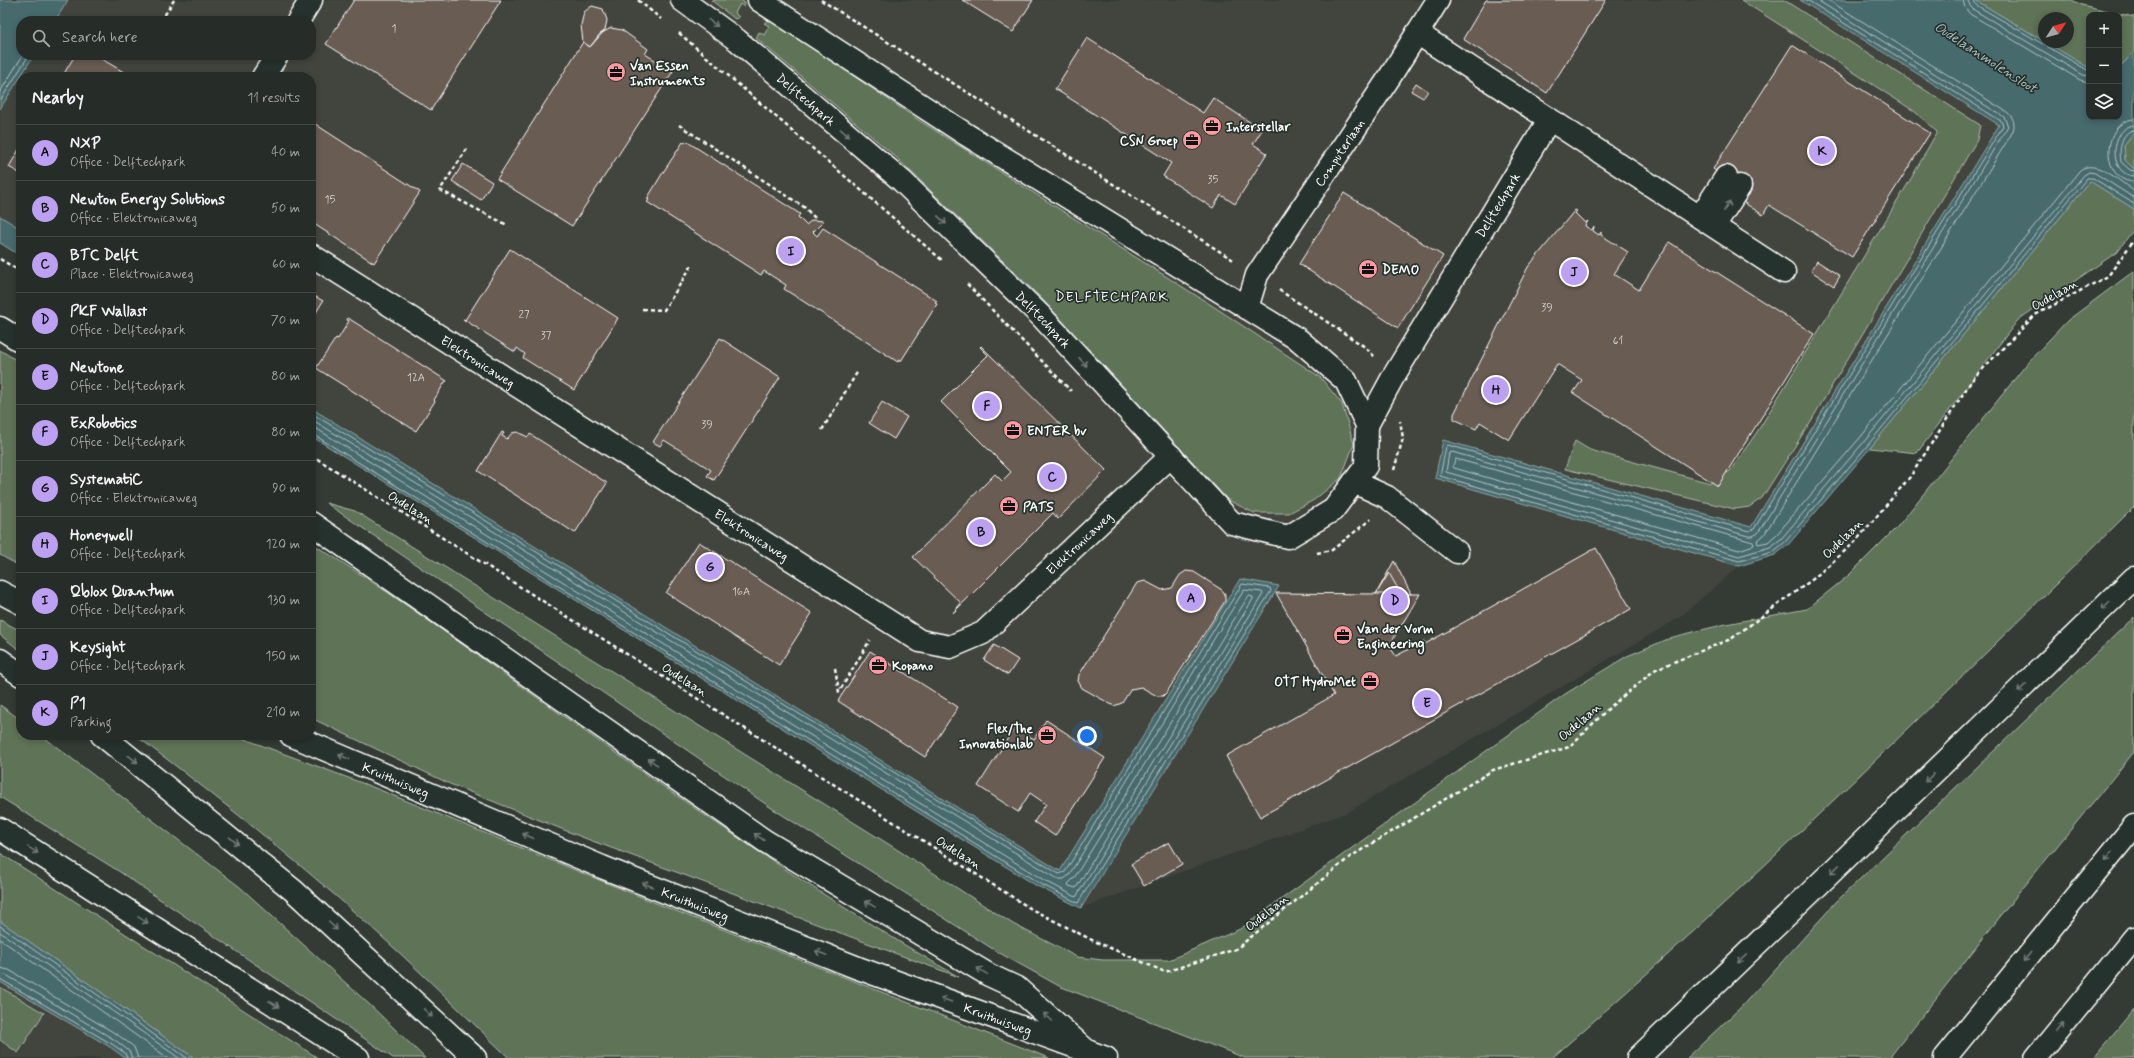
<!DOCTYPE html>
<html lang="en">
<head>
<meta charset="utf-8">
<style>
  :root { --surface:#262c27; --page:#2e342f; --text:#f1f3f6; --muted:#a4a7a7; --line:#424844; --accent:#bca0f2 }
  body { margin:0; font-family:Mynerve,sans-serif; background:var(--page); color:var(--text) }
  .controls { position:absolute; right:12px; top:12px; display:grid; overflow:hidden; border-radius:8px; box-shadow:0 2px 6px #0003 }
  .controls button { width:36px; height:36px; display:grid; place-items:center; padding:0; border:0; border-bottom:1px solid var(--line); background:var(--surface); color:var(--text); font:20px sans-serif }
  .compass { position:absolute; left:2038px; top:12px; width:36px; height:36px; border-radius:50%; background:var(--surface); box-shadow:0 2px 6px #0003; rotate:54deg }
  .you { position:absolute; left:1087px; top:736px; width:14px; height:14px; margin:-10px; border:3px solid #fff; border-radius:50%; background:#1a73e8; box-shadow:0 0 0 6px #1a73e833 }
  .badge { display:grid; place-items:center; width:26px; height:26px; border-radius:50%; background:var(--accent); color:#111; font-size:13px; font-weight:700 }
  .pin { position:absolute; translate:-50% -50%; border:2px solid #fff; box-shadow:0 1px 4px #0006 }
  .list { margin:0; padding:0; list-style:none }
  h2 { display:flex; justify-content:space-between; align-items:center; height:52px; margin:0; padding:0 16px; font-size:17px }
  h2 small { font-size:13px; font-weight:400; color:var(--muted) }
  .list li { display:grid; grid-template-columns:26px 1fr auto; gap:12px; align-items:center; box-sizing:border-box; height:56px; padding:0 16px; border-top:1px solid var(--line) }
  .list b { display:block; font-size:15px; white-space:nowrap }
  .list p { margin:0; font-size:13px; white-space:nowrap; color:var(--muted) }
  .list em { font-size:13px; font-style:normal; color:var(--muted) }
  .icon { flex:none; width:22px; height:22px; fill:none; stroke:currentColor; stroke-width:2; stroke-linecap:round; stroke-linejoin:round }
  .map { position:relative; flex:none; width:2134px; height:1058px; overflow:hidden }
  .search { position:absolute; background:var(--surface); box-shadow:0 2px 6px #0003; left:16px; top:16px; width:300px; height:44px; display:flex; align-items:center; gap:10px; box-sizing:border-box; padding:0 14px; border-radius:16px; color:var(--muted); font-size:15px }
  .panel { position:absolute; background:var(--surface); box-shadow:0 2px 6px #0003; left:16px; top:72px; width:300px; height:668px; border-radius:16px }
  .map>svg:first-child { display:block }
  .built { fill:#43453d }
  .green { fill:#5e7357; stroke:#aeb9ab }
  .water { fill:#476b6d; stroke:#91a6a7 }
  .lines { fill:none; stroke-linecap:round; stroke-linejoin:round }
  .shore { stroke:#b5c4c5; stroke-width:1 }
  .building { fill:#675b52; stroke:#fff }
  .minor-casing { stroke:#fff; stroke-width:25 }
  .highway-casing { stroke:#fff; stroke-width:25 }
  .path { stroke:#fff; stroke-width:2.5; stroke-dasharray:4 3; stroke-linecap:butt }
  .minor { stroke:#26332d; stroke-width:22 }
  .highway { stroke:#26332d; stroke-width:22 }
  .oneway { stroke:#727a76 }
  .labels { text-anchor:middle; stroke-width:3.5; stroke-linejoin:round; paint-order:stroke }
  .number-label { font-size:11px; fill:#d9d6d4 }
  .poi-label { font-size:13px; font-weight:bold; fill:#fff; stroke:#26332d; text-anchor:start }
  .street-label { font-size:13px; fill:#fff; stroke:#26332d }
  .water-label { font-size:14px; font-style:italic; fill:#acbcbd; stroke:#26332d }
  .neighbourhood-label { font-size:14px; letter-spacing:1px; fill:#fff; stroke:#26332d }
</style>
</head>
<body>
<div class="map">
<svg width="2134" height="1058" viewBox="0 0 2134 1058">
  <rect width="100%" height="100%" fill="#333b34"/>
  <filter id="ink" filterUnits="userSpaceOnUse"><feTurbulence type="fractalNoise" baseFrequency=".025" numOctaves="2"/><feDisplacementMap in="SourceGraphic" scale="8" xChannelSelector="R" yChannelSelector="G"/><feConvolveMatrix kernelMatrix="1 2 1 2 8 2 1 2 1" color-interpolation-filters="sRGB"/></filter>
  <g filter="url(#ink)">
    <path class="built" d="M68,0H1800L1999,125L1751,527L1443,440L1435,478L1739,566L1679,618L1346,813L1081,908L1279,586L1240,579L1061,871L311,408V77H21V229L0,216V109L34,55H311V21H55Z
      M0,965L134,1058H0Z"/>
    <path class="green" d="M711,0H741L745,3L744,7L740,4L735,13L739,17L735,19Z
      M1741,0H1784L1980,125L1977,140L1811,421L1762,498L1749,507L1735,509L1565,469L1575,441L1590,450L1710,483L1730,471L1759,429L1912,177L1937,132L1914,111Z
      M1975,0H2072L2082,5L2134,17V52L2119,68V15H2089V68L2045,42H2068V18H2044V41Z
      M770,19L920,121L1216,308L1320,377L1342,404L1354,444L1341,478L1314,500L1289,513H1254L1228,500L1042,299L897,158L756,38L759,32L764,35L769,26L764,23Z
      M2134,132V169L2125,160L2124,145Z
      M2090,181L2134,209V229L2117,252L2018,320L1917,453L1870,448Z
      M2134,271V507C1944,695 1754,882 1552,1058H1245L1059,986L996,951L770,807L326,503L355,511L890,845L1013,924L1077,957L1103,960H1169L1240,929L1565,694L1627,656L1673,637L1726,624L1807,609L1849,575L1898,526L2029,361L2068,320Z
      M0,350L21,363V567L0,555Z
      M311,543C382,586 450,636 518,684C662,786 806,889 959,977L579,836L450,784L311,718Z
      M2134,617V752L2014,899L1889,1058H1687L1741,1007L1837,901Z
      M0,620L21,631V651L0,635Z
      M0,705L21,720V735H41L240,887L370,1005L425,1058H393L120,872L0,797Z
      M135,735H234L370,786L658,904L1049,1058H509C474,1024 439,990 404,957C319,878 228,805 135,735Z
      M0,853L318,1058H194L0,921Z
      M0,987L44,1013L18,1053L0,1040Z
      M2134,1009V1058H2093Z"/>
    <path class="water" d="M0,0H68L55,21H21V55H34L0,109Z
      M1800,0H1975L2089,68V117H2119V68L2134,52V132L2124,145L2125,160L2134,169V209L2090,181L1870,448L1788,545L1775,555L1739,566L1435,478L1443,440L1751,527L1999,125Z
      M0,216L21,229V256L0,243Z
      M311,408L1060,871L1240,579L1279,586L1081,908L1037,886L311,436Z
      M0,921L194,1058H125L110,1047L0,982Z"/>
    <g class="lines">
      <path class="shore" d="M1807,0L2001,121L2003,126L1754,529L1749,531L1448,445L1446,447L1440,476L1739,561L1773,552L1785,542L1867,446L2087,178H2093L2134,204
        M1817,0L2004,117L2008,126L1758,533L1753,536H1748L1452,452L1449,453L1446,472L1739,556L1770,547L1781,539L1863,443L2084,175L2089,172L2095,173L2134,198
        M1828,0L2007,112C2014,118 2016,125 2012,133L1764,535L1757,541L1758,544L1768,542L1777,534L1859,439L2080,170C2096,158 2120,182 2134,191
        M1963,0L1965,8L1970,14L2080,80L2089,82
        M1969,0L1970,6L1974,10L2083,75L2089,76
        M1974,0L1976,5L2089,71
        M0,92L23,55
        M0,101L29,55
        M2134,119C2102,121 2099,181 2134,182
        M2134,125C2110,127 2107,175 2134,176
        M2134,130C2120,132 2119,151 2121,162L2130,170L2134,171
        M311,413L1059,874L1065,872L1242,584L1270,588L1271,591L1078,903L1039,883L311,433
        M311,419L1058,879H1064L1069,875L1244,590L1262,592L1263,594L1076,897L1042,879L317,429L311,428
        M1456,459L1753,542L1754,545L1739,550L1454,468L1453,466Z
        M1249,596L1253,597V599L1076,888L1069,886L1068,884L1074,878Z
        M0,926L187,1058
        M0,932L179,1058
        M0,939L168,1058
        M0,968L9,970L118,1035L134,1047L138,1058
        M0,974L6,975L115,1040L129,1051L132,1058
        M0,979L112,1044L125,1053L127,1058"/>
    </g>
    <path class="building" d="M354,0H501L431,110L326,44Z
      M962,0H1033L1013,32Z
      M1486,0H1606L1547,93L1463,39Z
      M592,6L603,9L607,20L605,30L590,47L583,42L581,25L584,12Z
      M611,28L622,30L648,49L645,54L673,71L572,226L497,179L583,42L590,47L600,34Z
      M1087,38L1203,113L1213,98L1262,130L1253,144L1267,153L1235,204L1221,195L1213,208L1163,176L1171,163L1055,89Z
      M1792,45L1930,133L1852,257L1769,205L1763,215L1743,202L1750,193L1713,169Z
      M75,55H95L132,77H62Z
      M1416,83L1428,91L1423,98L1411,91Z
      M315,124L420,192L374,263L311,222V207L313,204L311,203V130Z
      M686,141L800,214L798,217L806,225L812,220L824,221L813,232L817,236L823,228L937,301L935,303L937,304L901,361L899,360L898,362L784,289L786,285L764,271L761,275L647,202L649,200L647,199L662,174L683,142L685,143Z
      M21,146V174L9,167Z
      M463,164L492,182L481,200L452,181Z
      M1344,193L1443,256L1398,328L1299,264Z
      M1575,210L1577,211L1575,213L1585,223L1588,221L1585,226L1591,230L1594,227L1593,231L1599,235L1601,232V235L1628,252L1614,274L1639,290L1669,242L1814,334L1718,486L1573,393L1582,380L1557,364L1509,440L1480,422L1476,429L1454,419V414L1528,267Z
      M510,249L618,318L574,390L523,358L525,354L517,348L515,352L463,319L465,320Z
      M1817,261L1840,276L1834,286L1811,271Z
      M311,294L323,301L314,316L311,314Z
      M348,318L447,381L445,382L434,400L435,401L416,431L316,368L336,338L338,339L349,321L347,320Z
      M720,338L780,377L714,480L707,476L711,470L683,452L664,440L660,446L653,442Z
      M981,346L1106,470L1058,519L1053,513L953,613L961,603L913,557L995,474L1002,481L1011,472L941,402L988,355L980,347Z
      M882,402L907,417L894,439L869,423Z
      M502,432L504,433L502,436L507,439L512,433L517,432L528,437L530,434L607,483L575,533L478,471Z
      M699,542L812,613L779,665L666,593Z
      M1596,548L1631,609L1260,817L1226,756L1334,695L1276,593L1376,594L1389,573L1401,594H1420L1389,646L1396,656L1424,641L1425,644Z
      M1394,561L1411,594H1376Z
      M1186,571L1194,572L1222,590L1225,594V601L1167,692L1163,696H1157L1141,687L1131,689L1122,703L1114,706L1082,688L1078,681L1079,675L1137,583L1145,581L1162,590L1172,588L1180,575Z
      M994,645L1018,660L1008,675L984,660Z
      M870,651L958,707L925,757L838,701Z
      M1046,720L1105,758L1055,836L1034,822L1046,804L1030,793L1018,812L978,786L1015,727L1034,739Z
      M1169,842L1182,864L1144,886L1131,864Z"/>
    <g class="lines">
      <defs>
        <g id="minor">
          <path id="s1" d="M682,0L737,40L902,181L1041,316L1232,523L1288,537L1333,510L1366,466L1367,425L1346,381L1299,340L967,135L759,0"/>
          <path d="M298,21L311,0"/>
          <path d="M1417,33L1784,272"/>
          <path d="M263,77L277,55"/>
          <path d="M1700,217L1726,177"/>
          <path d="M1714,226L1740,186"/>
          <path id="s2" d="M311,255L920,641L950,647L983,633L1171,456"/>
          <path id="s3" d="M1247,308L1257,275L1389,78L1438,0"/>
          <path id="s4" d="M1367,425L1393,377L1549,120"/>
          <path d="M1354,482L1387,497L1457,552"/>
        </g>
        <g id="highway">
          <path d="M0,328L21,341"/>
          <path d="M311,523L765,841L989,975L1017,988L1088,1052"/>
          <path d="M0,592L21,603"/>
          <path d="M0,660L21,675"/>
          <path d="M102,735L294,891L475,1058"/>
          <path id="s5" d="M291,735L602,867L858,968L1106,1058"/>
          <path d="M0,829L358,1058"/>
          <path d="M1638,1058L1812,891L2134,578"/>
          <path d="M1945,1058L2134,826"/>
          <path d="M2036,1058L2134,938"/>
        </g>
      </defs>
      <use href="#minor" class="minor-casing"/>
      <use href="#highway" class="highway-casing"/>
      <path class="path" d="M638,0L661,19
        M821,0L1235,261
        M161,21L174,0
        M679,33L943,261
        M679,125L804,207L817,220
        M467,149L440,190L507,225
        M0,259L21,272
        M967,284L1071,391
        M1279,290L1365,347L1375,357
        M642,309L664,310L692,265
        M822,430L858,371
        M311,455L1033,910L1092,940L1165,972L1236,949L1350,857L1493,770L1569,747L1610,707L1656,669L1731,639L1813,579L1855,542L1910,477L1972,380L2035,315L2108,276L2134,240
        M1394,470L1403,438L1400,421
        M1317,553L1332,550L1371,519
        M835,668L839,692L870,640"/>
      <use href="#minor" class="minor"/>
      <use href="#highway" class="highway"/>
    </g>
    <defs><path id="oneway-shaft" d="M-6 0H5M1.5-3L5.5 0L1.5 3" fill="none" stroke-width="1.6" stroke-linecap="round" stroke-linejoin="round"/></defs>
    <g class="oneway">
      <use href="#oneway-shaft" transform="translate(713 23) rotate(36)"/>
      <use href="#oneway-shaft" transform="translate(845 133) rotate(41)"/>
      <use href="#oneway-shaft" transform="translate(1727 206) rotate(-58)"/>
      <use href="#oneway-shaft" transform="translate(942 220) rotate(44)"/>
      <use href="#oneway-shaft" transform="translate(1083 362) rotate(47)"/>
      <use href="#oneway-shaft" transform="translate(2106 606) rotate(135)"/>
      <use href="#oneway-shaft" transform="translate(2022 688) rotate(136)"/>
      <use href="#oneway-shaft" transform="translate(344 757) rotate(-157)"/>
      <use href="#oneway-shaft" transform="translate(133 759) rotate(38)"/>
      <use href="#oneway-shaft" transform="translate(653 762) rotate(-145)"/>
      <use href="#oneway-shaft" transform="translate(1929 778) rotate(136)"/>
      <use href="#oneway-shaft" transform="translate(528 836) rotate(-157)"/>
      <use href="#oneway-shaft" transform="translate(759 837) rotate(-145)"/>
      <use href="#oneway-shaft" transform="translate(234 841) rotate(39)"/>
      <use href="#oneway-shaft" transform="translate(33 850) rotate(32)"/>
      <use href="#oneway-shaft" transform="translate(2109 856) rotate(129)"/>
      <use href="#oneway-shaft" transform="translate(1835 869) rotate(136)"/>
      <use href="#oneway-shaft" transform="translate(648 885) rotate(-159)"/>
      <use href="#oneway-shaft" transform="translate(870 904) rotate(-149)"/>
      <use href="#oneway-shaft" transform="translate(143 920) rotate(32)"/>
      <use href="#oneway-shaft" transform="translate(333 926) rotate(42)"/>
      <use href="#oneway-shaft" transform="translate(821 953) rotate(-159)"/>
      <use href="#oneway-shaft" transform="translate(2027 957) rotate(129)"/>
      <use href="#oneway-shaft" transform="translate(1742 959) rotate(136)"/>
      <use href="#oneway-shaft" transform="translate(982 971) rotate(-149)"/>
      <use href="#oneway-shaft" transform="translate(946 1000) rotate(-160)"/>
      <use href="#oneway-shaft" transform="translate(274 1004) rotate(33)"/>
      <use href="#oneway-shaft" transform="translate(428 1013) rotate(43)"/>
      <use href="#oneway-shaft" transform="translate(1048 1017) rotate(-138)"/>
      <use href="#oneway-shaft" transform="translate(2060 1028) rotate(-51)"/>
    </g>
  </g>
  <defs>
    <symbol id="office-disc" viewBox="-11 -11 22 22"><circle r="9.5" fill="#ff9aa2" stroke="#26332d"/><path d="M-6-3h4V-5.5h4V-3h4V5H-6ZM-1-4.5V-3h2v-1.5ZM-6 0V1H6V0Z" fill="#111"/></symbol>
  </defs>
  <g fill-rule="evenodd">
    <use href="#office-disc" x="605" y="61" width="22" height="22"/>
    <use href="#office-disc" x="1201" y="115" width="22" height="22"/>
    <use href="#office-disc" x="1181" y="129" width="22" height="22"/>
    <use href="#office-disc" x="1357" y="258" width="22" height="22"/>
    <use href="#office-disc" x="1002" y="419" width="22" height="22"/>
    <use href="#office-disc" x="998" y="495" width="22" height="22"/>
    <use href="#office-disc" x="1332" y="624" width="22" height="22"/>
    <use href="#office-disc" x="867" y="654" width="22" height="22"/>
    <use href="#office-disc" x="1359" y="670" width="22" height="22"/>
    <use href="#office-disc" x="1036" y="724" width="22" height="22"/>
  </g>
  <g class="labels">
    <g class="number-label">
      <text x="394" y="32">1</text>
      <text x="1213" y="183">35</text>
      <text x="330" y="203">15</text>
      <text x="1547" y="311">39</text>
      <text x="524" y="318">27</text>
      <text x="546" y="339">37</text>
      <text x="1618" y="344">61</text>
      <text x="416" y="381">12A</text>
      <text x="707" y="428">39</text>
      <text x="741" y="595">16A</text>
    </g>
    <g class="poi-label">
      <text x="630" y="70">Van Essen<tspan x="630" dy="15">Instruments</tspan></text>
      <text x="1226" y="131">Interstellar</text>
      <text x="1178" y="145" text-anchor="end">CSN Groep</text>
      <text x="1382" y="274">DEMO</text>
      <text x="1027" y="435">ENTER bv</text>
      <text x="1023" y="511">PATS</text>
      <text x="1357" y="633">Van der Vorm<tspan x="1357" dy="15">Engineering</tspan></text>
      <text x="892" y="670">Kopano</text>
      <text x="1356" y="686" text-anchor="end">OTT HydroMet</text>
      <text x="1033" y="733" text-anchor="end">Flex/The<tspan x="1033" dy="15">Innovationlab</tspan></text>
    </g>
    <g class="street-label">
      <text dy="5" stroke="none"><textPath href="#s1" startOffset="159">Delftechpark</textPath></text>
      <text dy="5" stroke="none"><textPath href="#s3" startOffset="182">Computerlaan</textPath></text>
      <text dy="5" stroke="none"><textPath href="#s4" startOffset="256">Delftechpark</textPath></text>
      <text transform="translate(2054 294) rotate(-30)" y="5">Oudelaan</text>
      <text dy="5" stroke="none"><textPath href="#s1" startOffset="483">Delftechpark</textPath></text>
      <text dy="5" stroke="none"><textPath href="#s2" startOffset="198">Elektronicaweg</textPath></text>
      <text transform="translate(411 507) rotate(32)" y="5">Oudelaan</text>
      <text dy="5" stroke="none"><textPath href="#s2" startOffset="522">Elektronicaweg</textPath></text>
      <text transform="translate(1842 538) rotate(-45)" y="5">Oudelaan</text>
      <text dy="5" stroke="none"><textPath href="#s2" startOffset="919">Elektronicaweg</textPath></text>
      <text transform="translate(685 679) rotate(32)" y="5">Oudelaan</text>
      <text transform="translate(1579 721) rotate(-41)" y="5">Oudelaan</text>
      <text dy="5" stroke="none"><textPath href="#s5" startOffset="114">Kruithuisweg</textPath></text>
      <text transform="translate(959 852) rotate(32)" y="5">Oudelaan</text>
      <text dy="5" stroke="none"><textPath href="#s5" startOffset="438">Kruithuisweg</textPath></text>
      <text transform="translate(1266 912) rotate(-39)" y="5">Oudelaan</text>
      <text dy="5" stroke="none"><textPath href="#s5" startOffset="762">Kruithuisweg</textPath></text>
    </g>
    <g class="water-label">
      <text transform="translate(1986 57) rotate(33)" y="5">Oudelaanmolensloot</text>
    </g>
    <g class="neighbourhood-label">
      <text x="1112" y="301">DELFTECHPARK</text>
    </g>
  </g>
</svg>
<div class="controls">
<button>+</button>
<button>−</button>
<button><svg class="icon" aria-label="layers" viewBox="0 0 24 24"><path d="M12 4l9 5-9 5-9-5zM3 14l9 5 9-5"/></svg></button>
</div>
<svg class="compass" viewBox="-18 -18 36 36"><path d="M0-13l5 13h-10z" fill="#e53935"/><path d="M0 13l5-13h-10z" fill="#a4a7a7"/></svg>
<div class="you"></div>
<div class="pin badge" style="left:1191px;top:598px">A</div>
<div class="pin badge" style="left:981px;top:532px">B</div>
<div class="pin badge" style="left:1052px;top:477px">C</div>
<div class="pin badge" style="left:1395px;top:601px">D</div>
<div class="pin badge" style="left:1427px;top:703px">E</div>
<div class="pin badge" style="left:987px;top:406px">F</div>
<div class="pin badge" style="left:710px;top:567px">G</div>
<div class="pin badge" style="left:1496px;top:390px">H</div>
<div class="pin badge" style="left:791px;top:251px">I</div>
<div class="pin badge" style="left:1574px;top:272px">J</div>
<div class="pin badge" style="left:1822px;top:151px">K</div>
<div class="search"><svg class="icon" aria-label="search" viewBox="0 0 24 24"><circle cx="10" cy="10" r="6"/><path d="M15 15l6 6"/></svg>Search here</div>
<section class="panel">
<h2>Nearby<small>11 results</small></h2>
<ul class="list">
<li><span class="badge">A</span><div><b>NXP</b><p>Office · Delftechpark</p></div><em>40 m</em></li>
<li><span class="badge">B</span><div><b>Newton Energy Solutions</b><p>Office · Elektronicaweg</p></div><em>50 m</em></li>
<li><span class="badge">C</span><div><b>BTC Delft</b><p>Place · Elektronicaweg</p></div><em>60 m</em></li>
<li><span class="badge">D</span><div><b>PKF Wallast</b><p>Office · Delftechpark</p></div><em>70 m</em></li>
<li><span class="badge">E</span><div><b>Newtone</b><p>Office · Delftechpark</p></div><em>80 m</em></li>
<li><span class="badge">F</span><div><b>ExRobotics</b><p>Office · Delftechpark</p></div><em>80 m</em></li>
<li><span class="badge">G</span><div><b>SystematiC</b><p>Office · Elektronicaweg</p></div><em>90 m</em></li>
<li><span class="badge">H</span><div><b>Honeywell</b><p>Office · Delftechpark</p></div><em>120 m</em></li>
<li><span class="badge">I</span><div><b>Qblox Quantum</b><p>Office · Delftechpark</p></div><em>130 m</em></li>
<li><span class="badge">J</span><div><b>Keysight</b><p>Office · Delftechpark</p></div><em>150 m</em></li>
<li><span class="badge">K</span><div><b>P1</b><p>Parking</p></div><em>210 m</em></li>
</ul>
</section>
</div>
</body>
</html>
